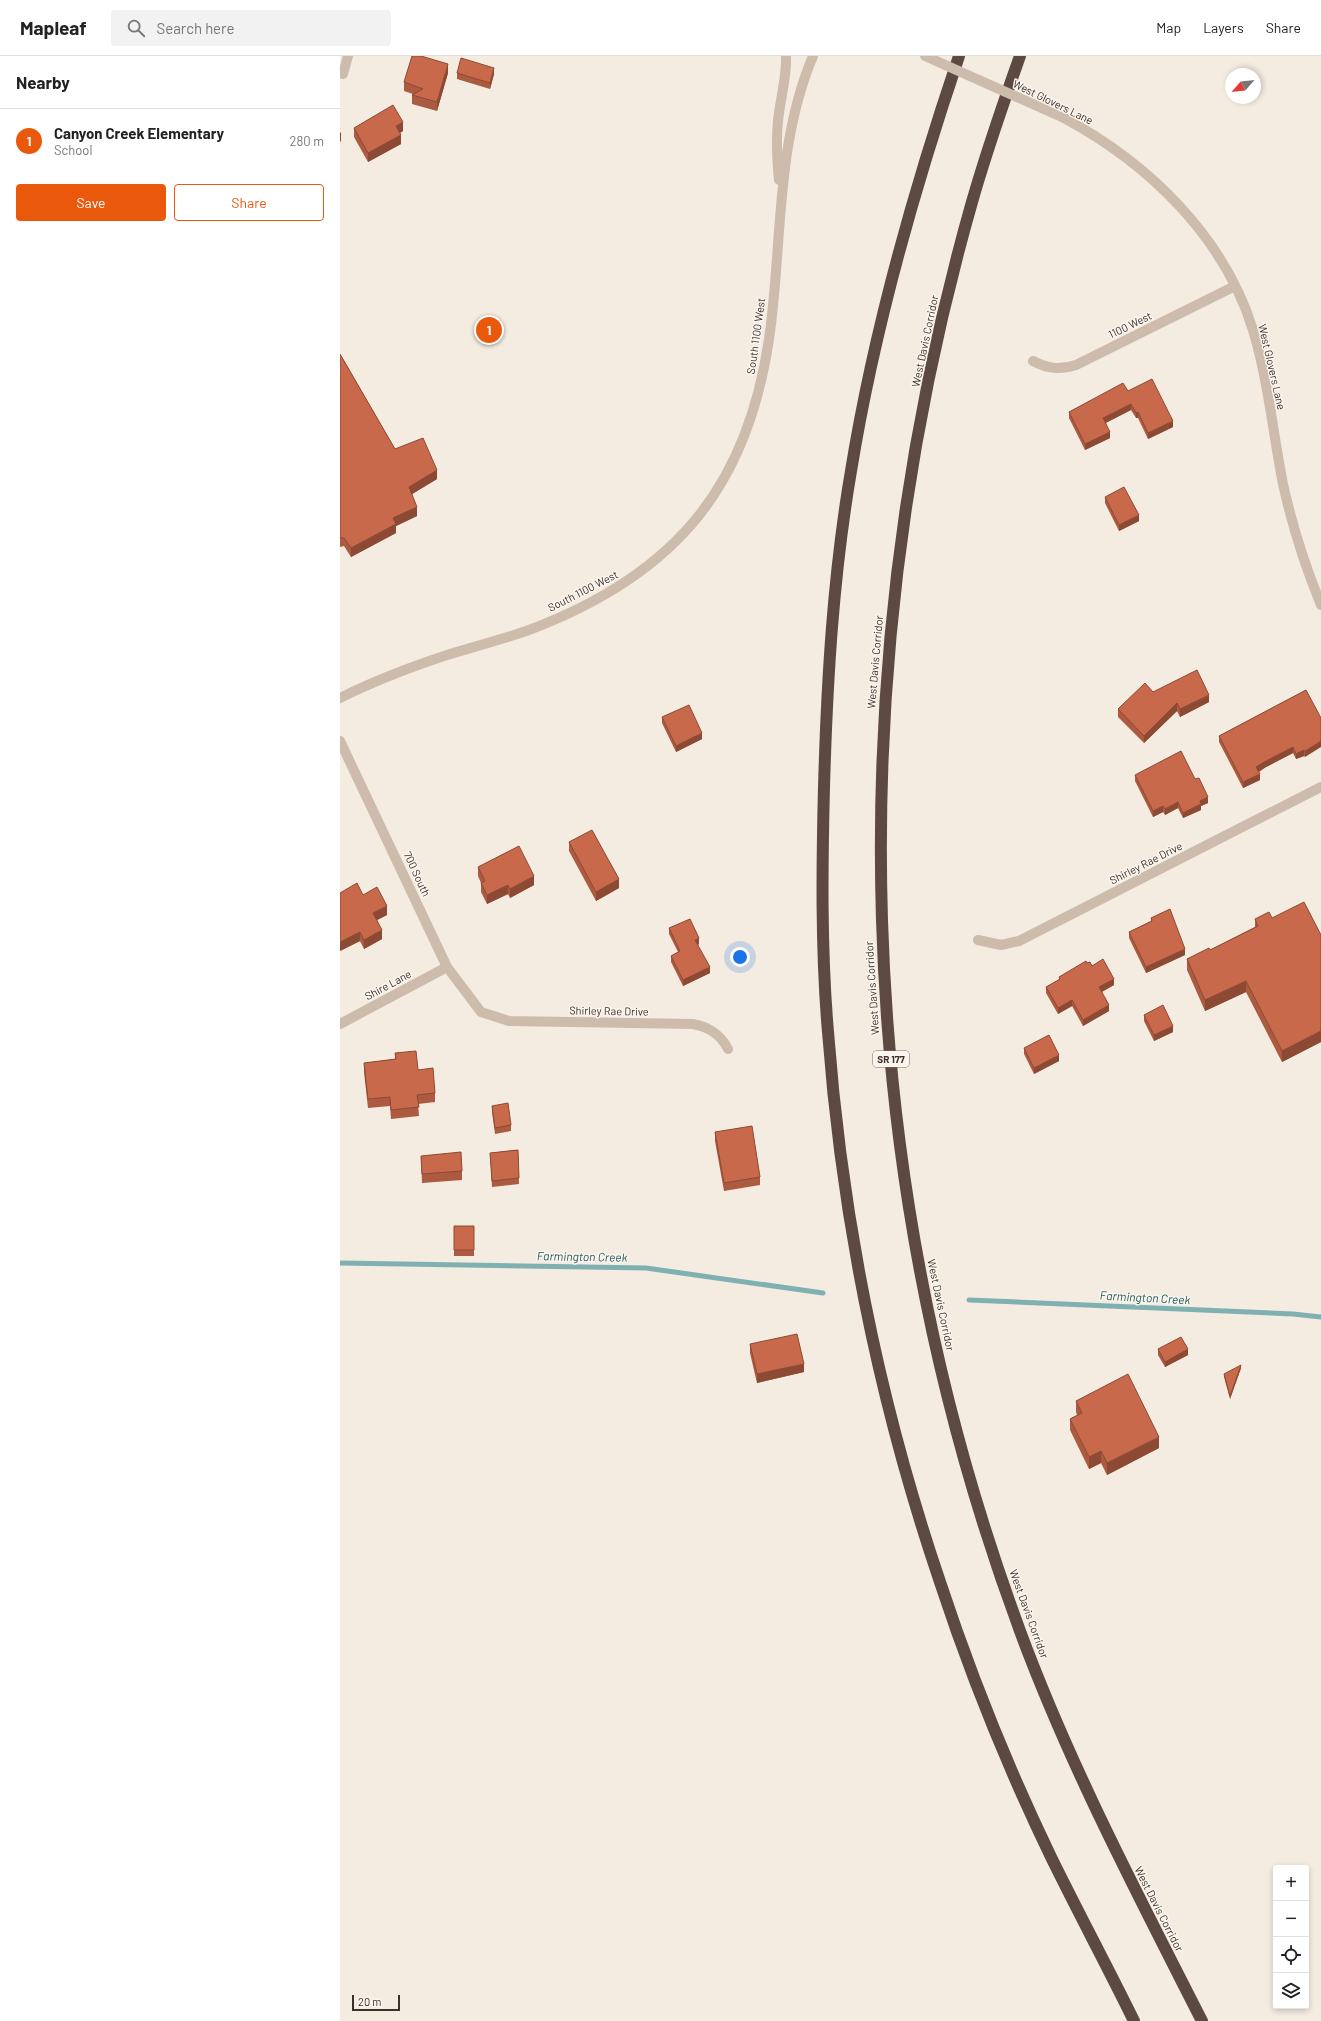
<!DOCTYPE html>
<html lang="en">
<head>
<meta charset="utf-8">
<style>
  :root { --surface:#fff; --page:#f2f2f2; --text:#222; --muted:#767676; --line:#e0e0e0; --accent:#ea580c }
  body { margin:0; font-family:Barlow,sans-serif; background:var(--page); color:var(--text) }
  .controls { position:absolute; right:12px; bottom:12px; display:grid; overflow:hidden; border-radius:4px; box-shadow:0 2px 6px #0003 }
  .controls button { width:36px; height:36px; display:grid; place-items:center; padding:0; border:0; border-bottom:1px solid var(--line); background:var(--surface); color:var(--text); font:20px sans-serif }
  .compass { position:absolute; left:885px; top:12px; width:36px; height:36px; border-radius:50%; background:var(--surface); box-shadow:0 2px 6px #0003; rotate:243deg }
  .scale { position:absolute; left:12px; bottom:10px; width:48px; box-sizing:border-box; padding-left:4px; border:2px solid #3b302b; border-top:0; font-size:11px; line-height:14px; white-space:nowrap; color:#3b302b; -webkit-text-stroke:3px #fbf5ee; paint-order:stroke }
  .you { position:absolute; left:400px; top:901px; width:14px; height:14px; margin:-10px; border:3px solid #fff; border-radius:50%; background:#1a73e8; box-shadow:0 0 0 6px #1a73e833 }
  .badge { display:grid; place-items:center; width:26px; height:26px; border-radius:50%; background:var(--accent); color:#fff; font-size:13px; font-weight:700 }
  .pin { position:absolute; translate:-50% -50%; border:2px solid #fff; box-shadow:0 1px 4px #0006 }
  .list { margin:0; padding:0; list-style:none }
  h2 { display:flex; justify-content:space-between; align-items:center; height:52px; margin:0; padding:0 16px; font-size:17px }
  h2 small { font-size:13px; font-weight:400; color:var(--muted) }
  .list li { display:grid; grid-template-columns:26px 1fr auto; gap:12px; align-items:center; box-sizing:border-box; height:64px; padding:0 16px; border-top:1px solid var(--line) }
  .list b { display:block; font-size:15px; white-space:nowrap }
  .list p { margin:0; font-size:13px; white-space:nowrap; color:var(--muted) }
  .list em { font-size:13px; font-style:normal; color:var(--muted) }
  .actions { display:flex; gap:8px; padding:12px 16px }
  .actions a { flex:1; padding:9px 0; border:1px solid var(--accent); border-radius:4px; text-align:center; font-size:14px; color:var(--accent) }
  .actions .main { background:var(--accent); color:#fff }
  .icon { flex:none; width:22px; height:22px; fill:none; stroke:currentColor; stroke-width:2; stroke-linecap:round; stroke-linejoin:round }
  .map { position:relative; flex:none; width:981px; height:1965px; overflow:hidden }
  header { display:flex; align-items:center; gap:24px; box-sizing:border-box; height:56px; padding:0 20px; background:var(--surface); border-bottom:1px solid var(--line) }
  header strong { font-size:19px }
  nav { display:flex; gap:22px; margin-inline-start:auto; font-size:14px }
  .search { width:280px; height:36px; background:var(--page); display:flex; align-items:center; gap:10px; box-sizing:border-box; padding:0 14px; border-radius:4px; color:var(--muted); font-size:15px }
  main { display:flex }
  aside { flex:1; background:var(--surface) }
  .map>svg:first-child { display:block }
  .lines { fill:none; stroke-linecap:round; stroke-linejoin:round }
  .stream { stroke:#7fb0b2; stroke-width:5 }
  .minor { stroke:#cdbbac; stroke-width:10 }
  .tertiary { stroke:#cdbbac; stroke-width:10 }
  .motorway { stroke:#5c4a42; stroke-width:12 }
  .minor-bridge { stroke:#cdbbac; stroke-width:10 }
  .wall { fill:#ac5a40 }
  .shaded-wall { fill:#8c4a34 }
  .building { fill:#c8694b; stroke:#8c4a34 }
  .labels { text-anchor:middle; stroke-width:3; stroke-linejoin:round; paint-order:stroke }
  .shield { fill:#fbf5ee; stroke:#756b66; stroke-width:1 }
  .shield-label { font-size:10px; font-weight:bold; fill:#3b302b }
  .street-label { font-size:11px; fill:#3b302b; stroke:#fbf5ee }
  .water-label { font-size:12px; font-style:italic; fill:#1f5a5e; stroke:#fbf5ee }
</style>
</head>
<body>
<header>
<strong>Mapleaf</strong>
<div class="search"><svg class="icon" aria-label="search" viewBox="0 0 24 24"><circle cx="10" cy="10" r="6"/><path d="M15 15l6 6"/></svg>Search here</div>
<nav><a>Map</a><a>Layers</a><a>Share</a></nav>
</header>
<main>
<aside>
<h2>Nearby<small></small></h2>
<ul class="list">
<li><span class="badge">1</span><div><b>Canyon Creek Elementary</b><p>School</p></div><em>280 m</em></li>
</ul>
<div class="actions"><a class="main">Save</a><a>Share</a></div>
</aside>
<div class="map">
<svg width="981" height="1965" viewBox="0 0 981 1965">
  <rect width="100%" height="100%" fill="#f4ebe1"/>
  <g class="lines">
    <path class="stream" d="M0,1207L306,1212L483,1237
      M629,1244L953,1258L981,1261"/>
    <path class="minor" d="M3,18L8,0
      M724,62C808,107 884,180 913,274C928,324 933,377 943,428C952,469 965,510 981,549
      M693,305C708,313 720,314 736,309L895,230
      M0,685L107,911L141,956L169,965L353,968C369,971 380,978 388,993
      M638,884L661,889L679,885L981,731
      M0,968L107,911"/>
    <path class="tertiary" d="M439,124C437,104 436,84 438,65C440,43 447,22 446,0
      M0,642C34,625 68,612 104,600C132,591 161,584 189,574C338,518 412,427 431,268C442,178 437,85 473,0"/>
    <path class="motorway" d="M619,0C573,136 534,273 511,415C493,520 487,625 484,731C482,812 481,895 488,976C502,1162 540,1349 600,1526C631,1620 668,1712 711,1801C738,1856 767,1910 794,1965
      M680,0C663,48 646,97 632,146C498,617 510,1115 680,1575C730,1710 797,1837 862,1965"/>
    <path class="minor-bridge" d="M585,0L724,62"/>
  </g>
  <path class="wall" d="M108,17L97,55L72,48V39L73,38L64,35V26Z
    M117,17L154,18L150,33L117,23Z
    M14,72L63,75L60,77L61,88L28,106L14,81Z
    M0,298L55,393L97,423L72,438L77,460L56,470V477L11,501L4,490L0,491Z
    M788,335L833,371L808,383L798,362H796L791,354L766,367L770,382L745,394L729,362V356Z
    M765,441L799,465L779,475L765,447Z
    M966,634L965,701L964,700L956,703L953,697L926,711L919,716L920,724L903,732L879,686V680Z
    M813,636L869,646L840,661L837,655L804,687L778,661V653Z
    M322,661L362,683L336,696L322,667Z
    M795,719L855,723L868,747L861,750V754L843,762L838,752L825,759L823,756L813,761L795,725Z
    M229,786L279,832L256,845L229,795Z
    M138,811L194,829L170,842L168,838L147,848L141,836V827L138,820Z
    M23,839L47,859L37,864L42,883L24,893L20,885L0,895Z
    M811,862L845,899L806,917L789,882V876L811,865Z
    M932,862L981,879V986L942,1006L906,936L865,955L847,914V903L870,894L915,871V863Z
    M329,872L359,888L358,889L370,917L343,930L331,906V900L338,896L329,878Z
    M747,907L752,910L774,929L762,936L769,955L743,970L732,950L718,958L706,937V931L719,924V921Z
    M804,959L833,976L814,985L804,965Z
    M684,992L719,1005L694,1018L684,998Z
    M55,997L78,1014L95,1037V1046L78,1048L79,1060L51,1063L50,1050L28,1052L24,1016V1007L55,1003Z
    M152,1050L171,1069V1075L155,1078L152,1056Z
    M375,1076L420,1121V1129L384,1135L375,1085Z
    M178,1094L179,1128L152,1131L150,1097Z
    M81,1100L122,1115V1124L82,1127Z
    M114,1170H134V1200H114Z
    M410,1288L464,1316L417,1327L410,1297Z
    M818,1293L848,1299L825,1311L818,1299Z
    M901,1312L890,1343L884,1321V1318Z
    M736,1345L819,1392L767,1419L761,1407L749,1413L730,1374V1363L737,1359L736,1356Z"/>
  <path class="shaded-wall" d="M108,8V17L97,55V46Z
    M154,12V18L150,33V27Z
    M63,66V75L56,79V70Z
    M1,76V85L0,86V77Z
    M61,79V88L28,106V97Z
    M791,348V354L763,368V362Z
    M798,356V362H796V357Z
    M833,365V371L808,383V377Z
    M770,376V382L745,394V388Z
    M97,414V423L69,440V431Z
    M77,451V460L56,470V477L11,501V492L53,462Z
    M799,459V465L779,475V469Z
    M869,639V646L840,661V653Z
    M837,647V655L804,687V680Z
    M362,677V683L336,696V690Z
    M981,685V691L965,701V695Z
    M953,691V697L926,711L916,717V711L926,705Z
    M964,694V700L956,703V698Z
    M920,718V724L903,732V726Z
    M868,741V747L861,750V754L843,762V757L860,745Z
    M838,746V752L825,759V753Z
    M823,750V756L813,761V755Z
    M194,820V829L170,842V833Z
    M279,823V832L256,845V836Z
    M168,829V838L147,848V839Z
    M47,850V859L33,866V857Z
    M42,874V883L24,893V884Z
    M20,876V885L0,895V886Z
    M359,882V888L355,890V884Z
    M845,893V899L806,917V911Z
    M370,911V917L343,930V924Z
    M774,923V929L759,937V931Z
    M906,925V936L865,955V944Z
    M732,944V950L718,958V952Z
    M769,949V955L743,970V964Z
    M833,970V976L814,985V979Z
    M981,975V986L942,1006V995Z
    M719,999V1005L694,1018V1012Z
    M848,1293V1299L825,1311V1306Z
    M464,1308V1316L417,1327V1318Z
    M901,1309V1312L890,1343V1340Z
    M819,1381V1392L767,1419V1407Z
    M761,1395V1407L749,1413V1401Z"/>
  <path class="building" d="M72,0H81L108,8L97,46L72,39L83,33L64,26Z
    M121,2L154,12L150,27L117,17Z
    M53,49L63,66L56,70L61,79L28,97L14,72Z
    M0,298L55,393L83,382L97,414L69,431L77,451L53,462L56,468L11,492L4,482H0Z
    M812,323L833,365L808,377L798,356L796,357L791,348L763,362L770,376L745,388L729,356L783,327L788,335Z
    M784,431L799,459L779,469L765,441Z
    M857,614L869,639L840,653L837,647L804,680L778,653L805,627L813,636Z
    M966,634L981,662V685L965,695L964,694L956,698L953,691L926,705L916,711L920,718L903,726L879,680Z
    M349,649L362,677L336,690L322,661Z
    M841,695L855,723L859,722L868,741L860,745L861,748L843,757L838,746L825,753L823,750L813,755L795,719Z
    M252,774L279,823L256,836L229,786Z
    M179,790L194,820L170,833L168,829L147,839L141,827L145,825L138,811Z
    M17,827L23,839L37,831L47,850L33,857L42,874L24,884L20,876L0,886V837Z
    M964,846L981,879V975L942,995L906,925L865,944L847,903L869,892L870,894L918,870L915,863L929,856L932,862Z
    M830,853L845,893L806,911L789,876L812,865L811,862Z
    M350,863L359,882L355,884L370,911L343,924L331,900L340,895L329,872Z
    M763,903L774,923L759,931L769,949L743,964L732,944L718,952L706,931L720,923L719,921L746,905L747,907L750,906L752,910Z
    M823,949L833,970L814,979L804,959Z
    M709,979L719,999L694,1012L684,992Z
    M76,995L78,1014L93,1012L95,1037L77,1039L79,1051L51,1054L50,1041L28,1043L24,1007L56,1003L55,997Z
    M168,1047L171,1069L155,1072L152,1050Z
    M412,1070L420,1121L384,1127L375,1076Z
    M178,1094L179,1122L152,1125L150,1097Z
    M121,1096L122,1115L82,1118L81,1100Z
    M114,1170H134V1194H114Z
    M457,1278L464,1308L417,1318L410,1288Z
    M841,1281L848,1293L825,1306L818,1293Z
    M901,1309L890,1340L884,1318Z
    M788,1318L819,1381L767,1407L761,1395L749,1401L730,1363L742,1357L736,1345Z"/>
  <g class="labels">
    <rect class="shield" x="533" y="995" width="36" height="16" rx="3"/>
    <g class="shield-label">
      <text x="551" y="1007">SR 177</text>
    </g>
    <g class="street-label">
      <text transform="translate(713 46) rotate(26)" y="4">West Glovers Lane</text>
      <text transform="translate(790 269) rotate(-26)" y="4">1100 West</text>
      <text transform="translate(416 280) rotate(-82)" y="4">South 1100 West</text>
      <text transform="translate(585 285) rotate(-78)" y="4">West Davis Corridor</text>
      <text transform="translate(932 311) rotate(77)" y="4">West Glovers Lane</text>
      <text transform="translate(243 535) rotate(-27)" y="4">South 1100 West</text>
      <text transform="translate(535 606) rotate(-85)" y="4">West Davis Corridor</text>
      <text transform="translate(806 807) rotate(-27)" y="4">Shirley Rae Drive</text>
      <text transform="translate(77 818) rotate(65)" y="4">700 South</text>
      <text transform="translate(48 929) rotate(-28)" y="4">Shire Lane</text>
      <text transform="translate(532 932) rotate(-94)" y="4">West Davis Corridor</text>
      <text transform="translate(269 955) rotate(1)" y="4">Shirley Rae Drive</text>
      <text transform="translate(601 1249) rotate(78)" y="4">West Davis Corridor</text>
      <text transform="translate(689 1558) rotate(70)" y="4">West Davis Corridor</text>
      <text transform="translate(819 1853) rotate(63)" y="4">West Davis Corridor</text>
    </g>
    <g class="water-label">
      <text transform="translate(242 1201) rotate(1)" y="4">Farmington Creek</text>
      <text transform="translate(805 1242) rotate(3)" y="4">Farmington Creek</text>
    </g>
  </g>
</svg>
<div class="controls">
<button>+</button>
<button>−</button>
<button><svg class="icon" aria-label="locate" viewBox="0 0 24 24"><circle cx="12" cy="12" r="6"/><path d="M12 2v4M12 18v4M2 12h4M18 12h4"/></svg></button>
<button><svg class="icon" aria-label="layers" viewBox="0 0 24 24"><path d="M12 4l9 5-9 5-9-5zM3 14l9 5 9-5"/></svg></button>
</div>
<svg class="compass" viewBox="-18 -18 36 36"><path d="M0-13l5 13h-10z" fill="#e53935"/><path d="M0 13l5-13h-10z" fill="#767676"/></svg>
<div class="scale">20 m</div>
<div class="you"></div>
<div class="pin badge" style="left:149px;top:274px">1</div>
</div>
</main>
</body>
</html>
